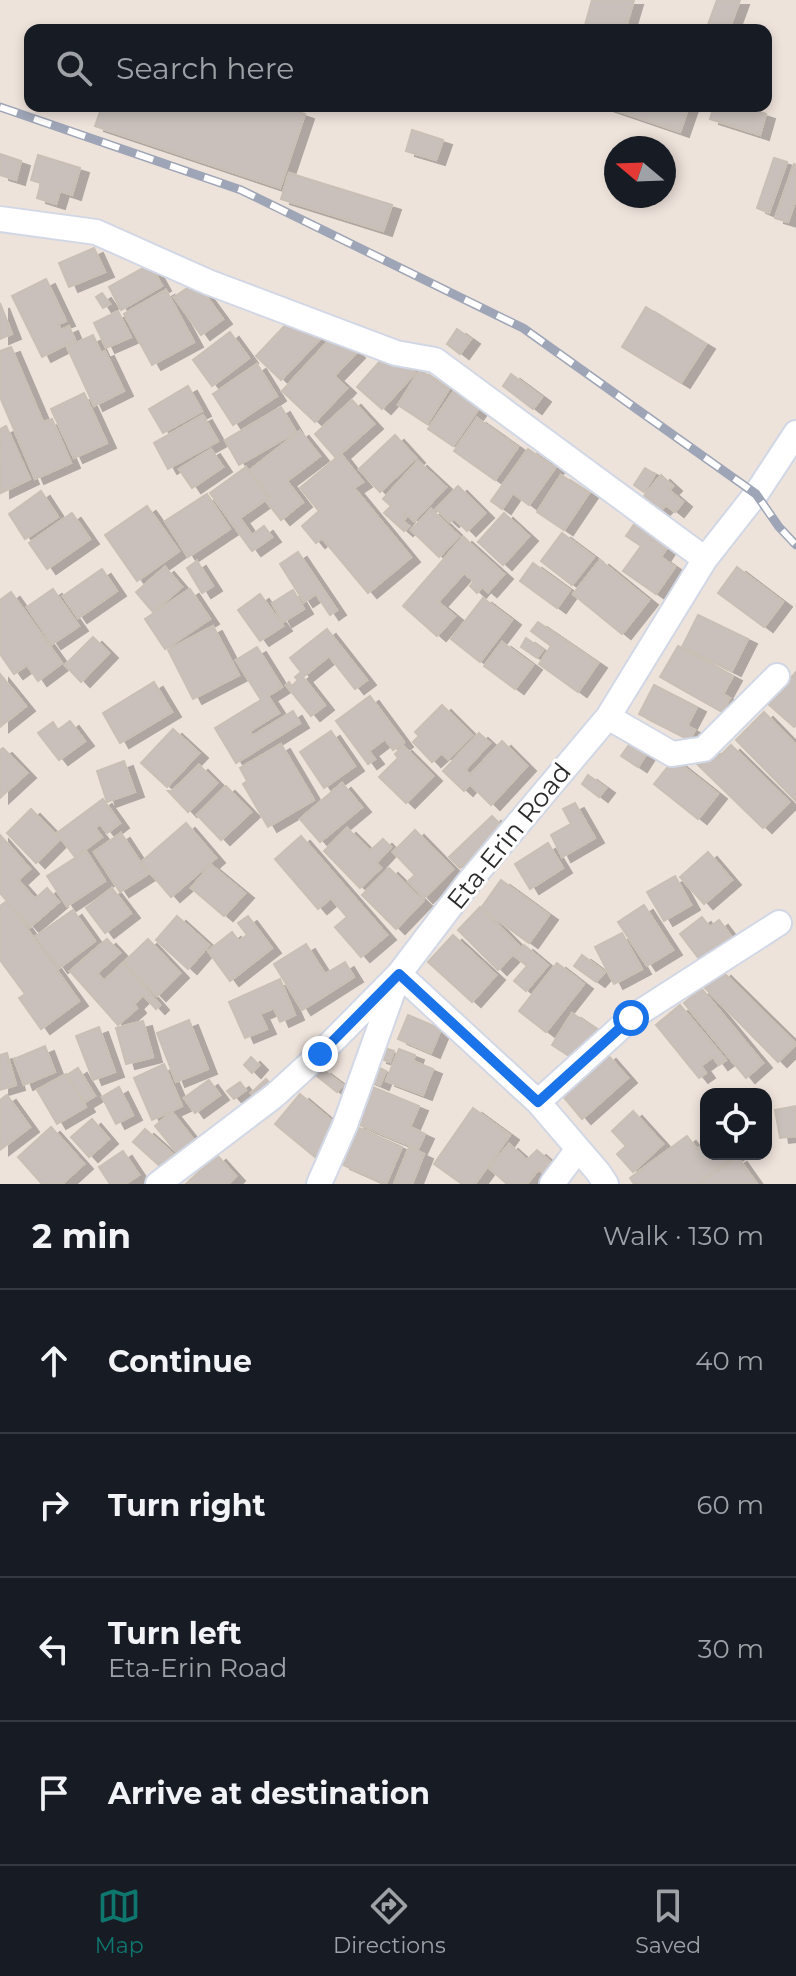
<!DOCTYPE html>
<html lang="en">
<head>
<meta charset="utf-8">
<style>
  :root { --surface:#171b24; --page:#20242c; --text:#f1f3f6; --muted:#9ea1a6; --line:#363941; --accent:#0f766e }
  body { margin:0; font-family:Montserrat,sans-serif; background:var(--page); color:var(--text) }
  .controls { position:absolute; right:24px; bottom:24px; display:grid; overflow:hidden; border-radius:16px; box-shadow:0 4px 12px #0003 }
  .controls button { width:72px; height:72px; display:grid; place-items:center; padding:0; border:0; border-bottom:2px solid var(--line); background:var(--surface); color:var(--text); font:40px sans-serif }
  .compass { position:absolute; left:604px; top:136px; width:72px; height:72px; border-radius:50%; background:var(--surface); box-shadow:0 4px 12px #0003; rotate:289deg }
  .stop { position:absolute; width:24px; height:24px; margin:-18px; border:6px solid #1a73e8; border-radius:50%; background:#fff }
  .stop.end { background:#1a73e8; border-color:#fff; box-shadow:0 2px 8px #0008 }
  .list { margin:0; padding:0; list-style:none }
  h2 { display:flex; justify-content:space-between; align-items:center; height:104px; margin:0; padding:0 32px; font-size:34px }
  h2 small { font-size:26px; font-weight:400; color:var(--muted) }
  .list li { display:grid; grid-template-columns:52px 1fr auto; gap:24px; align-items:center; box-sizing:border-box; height:144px; padding:0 32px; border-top:2px solid var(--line) }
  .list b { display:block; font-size:30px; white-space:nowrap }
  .list p { margin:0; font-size:26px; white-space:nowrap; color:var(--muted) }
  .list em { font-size:26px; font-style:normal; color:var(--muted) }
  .icon { flex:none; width:44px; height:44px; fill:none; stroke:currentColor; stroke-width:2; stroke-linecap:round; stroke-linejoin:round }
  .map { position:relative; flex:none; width:796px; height:1184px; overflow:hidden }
  .search { position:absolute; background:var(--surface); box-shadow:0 4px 12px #0003; left:24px; right:24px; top:24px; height:88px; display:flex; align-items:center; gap:20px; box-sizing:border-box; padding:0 28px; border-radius:16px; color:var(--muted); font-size:30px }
  .sheet { height:680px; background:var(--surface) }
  nav { display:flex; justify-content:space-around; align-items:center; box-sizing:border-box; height:112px; border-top:2px solid var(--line); background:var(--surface); font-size:22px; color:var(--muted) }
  nav a { display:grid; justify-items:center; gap:4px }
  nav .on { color:var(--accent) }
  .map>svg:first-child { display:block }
  .building { fill:#c9c0bb; stroke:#c9bfb5; stroke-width:2; filter:url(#shadow) }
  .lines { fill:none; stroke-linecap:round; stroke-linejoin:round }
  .street-casing { stroke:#d1d7e5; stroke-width:28 }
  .street { stroke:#fff; stroke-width:24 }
  .rail-casing { stroke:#9ea5b6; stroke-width:9 }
  .rail { stroke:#fff; stroke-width:6; stroke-dasharray:18; stroke-linecap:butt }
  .route { stroke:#1a73e8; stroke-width:10 }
  .labels { text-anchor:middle; stroke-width:6; stroke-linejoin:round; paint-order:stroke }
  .street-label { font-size:26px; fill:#2b2b2b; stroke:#fff }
</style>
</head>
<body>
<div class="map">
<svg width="796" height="1184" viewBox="0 0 796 1184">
  <defs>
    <filter id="shadow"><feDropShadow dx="9" dy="5" stdDeviation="0" flood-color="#0004"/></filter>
  </defs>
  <rect width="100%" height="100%" fill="#eee3db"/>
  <path class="building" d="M592,0H634L625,30H602L585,25Z
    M717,0H740L729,30H706Z
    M102,106H282L305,114L280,188L95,126Z
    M604,106H689L680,132Z
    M714,106H741L766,114L760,135L710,119Z
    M412,130L443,140L436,160L406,151Z
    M0,154L21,161L16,180L0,175Z
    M38,155L80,168L72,195L60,191L56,204L37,198L41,183L31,180Z
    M774,158L787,162L769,213L757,208Z
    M794,164L796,165V199L788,222L775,218Z
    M289,173L392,205L383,231L281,199Z
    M94,248L105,272L69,287L59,263Z
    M150,264L162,286L121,310L109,287Z
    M46,279L66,321L58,324L61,330L69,326L75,340L42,357L12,296Z
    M196,282L223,319L201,335L174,297Z
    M166,290L194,342L152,365L124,314Z
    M102,293L110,304L103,308L96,297Z
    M0,303L12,334L0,339Z
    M646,307L706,344L681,383L622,347Z
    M118,311L131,337L106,348L94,323Z
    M294,316L319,340L281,380L256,356Z
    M457,329L471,339L460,354L447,344Z
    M230,332L249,358L212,386L193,360Z
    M335,334L356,353L334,376L347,388L315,422L282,391Z
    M93,335L101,353L105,351L124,391L94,406L67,347Z
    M11,347L43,422L52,419L71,463L35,479L0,397V351Z
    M390,350L415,373L382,409L357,387Z
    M257,364L277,396L233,425L213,394Z
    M420,370L449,389L427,424L398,405Z
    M511,374L542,397L533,409L503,386Z
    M188,386L202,411L163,433L149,409Z
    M454,391L479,408L453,446L428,429Z
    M84,393L107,443L74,458L51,409Z
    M352,400L374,424L336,458L315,434Z
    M281,407L296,432L239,465L225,440Z
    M203,415L218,441L168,469L154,443Z
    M477,418L518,447L495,480L454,451Z
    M6,426L30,479L1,493L0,429Z
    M300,431L320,456L287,481L303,502L281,520L266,501L271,497L250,470Z
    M395,435L416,458L380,492L359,469Z
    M211,449L223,467L192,488L179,469Z
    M528,449L555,468L529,505L513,493L502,509L491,501Z
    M341,454L363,482L354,488L411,557L368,593L322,538L316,543L302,526L319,511L300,488Z
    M418,461L446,487L414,521L405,512L403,514L406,517L403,521L409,526L404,531L384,513L391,506L383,499Z
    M246,467L268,498L240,518L252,535L264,526L272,537L252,551L210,493Z
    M645,468L655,474L644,492L634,485Z
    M561,475L589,493L564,530L537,512Z
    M661,475L673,486L669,490L683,502L675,512L666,505L661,510L644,496Z
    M458,486L485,513L467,531L454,518L450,522L436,509Z
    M41,491L58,517L25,539L9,514Z
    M207,494L230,529L188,557L165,521Z
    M147,506L179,551L137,581L105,535Z
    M431,509L459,536L439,557L411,530Z
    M72,513L90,539L47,569L29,543Z
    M504,513L529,536L503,565L478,542Z
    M635,523L668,546L661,557L675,567L656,594L623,571L641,546L626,536Z
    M562,533L594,557L572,585L541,561Z
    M463,537L504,574L488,592L482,587L477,593L470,586L474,581L464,573L438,602L455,616L437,636L403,606Z
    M298,552L337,610L330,615L316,594L304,602L280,564Z
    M600,560L649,600L622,634L573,594Z
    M197,561L213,586L202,593L187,568Z
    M533,563L570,590L557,608L520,581Z
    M165,567L182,587L153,612L136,592Z
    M737,567L783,602L764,627L718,593Z
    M102,569L117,591L78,618L63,596Z
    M53,589L79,626L52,644L27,607Z
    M190,589L210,619L165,649L145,619Z
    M293,590L304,609L283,622L272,603Z
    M11,592L62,663L38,681L27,665L14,674L0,654V600Z
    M260,594L283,626L260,641L238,610Z
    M483,598L512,620L480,662L451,639Z
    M698,615L748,639L732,671L682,647Z
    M538,622L598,663L578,692L539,664L551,646L531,631Z
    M213,626L239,675L193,699L168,650Z
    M327,629L367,680L355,689L329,656L303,677L325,705L311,716L286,685L289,682L292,686L298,680L295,677L301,672L290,658Z
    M93,637L109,653L81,682L65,665Z
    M526,638L543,650L537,658L521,647Z
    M502,642L533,665L515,689L484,666Z
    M678,646L733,676L723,694L730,698L722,712L660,677Z
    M257,647L282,687L268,696L279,713L250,731L252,736L293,711L300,723L236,763L215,728L261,700L236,660Z
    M796,672V725L794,727L768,704Z
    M0,674L26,706L0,727Z
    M154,682L172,712L120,743L103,713Z
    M654,685L697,707L687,726L695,730L690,740L639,714Z
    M370,696L404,742L393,750L385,739L369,751L375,759L368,764L336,721Z
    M442,705L472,735L448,759L442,753L432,762L413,742L419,736L415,732Z
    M764,712L796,745V801L736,740Z
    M70,721L85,741L59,760L38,733L53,722L58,730Z
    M173,729L199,753L167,787L141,763Z
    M331,731L355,766L324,788L300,752Z
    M479,733L490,743L465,770L470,775L502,741L527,766L491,805L470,784L464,791L443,771Z
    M631,742L647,753L638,767L621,756Z
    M281,744L314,800L268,827L243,784L247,781L240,768Z
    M731,745L789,802L763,828L697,764L711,749L719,757Z
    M403,746L433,776L406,803L379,777L398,758L395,754Z
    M3,748L27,773L0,798V750Z
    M674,759L718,794L698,819L654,784Z
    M124,761L135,792L107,802L97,771Z
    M199,765L217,783L188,812L168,791H172Z
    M588,775L606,788L599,797L582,784Z
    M342,783L362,807L320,842L300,819Z
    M226,786L251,812L221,840L197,815Z
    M103,799L120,823L107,833L100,824L95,828L102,837L75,857L57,833Z
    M575,803L595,838L562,857L551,835L571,824L563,809Z
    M31,809L60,839L36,863L7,833Z
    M492,816L503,827L460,868L449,857Z
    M186,823L216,858L171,897L141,862Z
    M347,828L370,851L383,839L391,847L376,863L381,868L360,888L324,851Z
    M415,830L453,869L424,898L408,881L415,875L393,852Z
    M121,833L148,874L120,892L94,852Z
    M0,835L30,869L18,880L35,899L47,888L59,902L30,927L0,893Z
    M301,836L387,935L361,957L335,927L347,917L331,898L318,909L275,859Z
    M548,843L563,868L530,889L515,864Z
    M86,851L105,881L67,906L47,876Z
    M708,852L732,880L704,904L680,877Z
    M211,865L245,893L224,916L191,888Z
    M389,868L423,901L396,929L362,895Z
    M675,876L691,905L664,921L647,892Z
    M501,880L549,915L529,943L481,908Z
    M112,888L131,913L105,933L86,908Z
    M7,901L79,1001L41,1029L19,998L25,994L0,960V906Z
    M644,905L673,950L647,966L618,922Z
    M480,907L520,947L498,970L458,930Z
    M73,910L95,941L59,968L36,936Z
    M177,916L209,945L188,969L156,940Z
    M248,916L272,948L230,981L208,951L232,932L239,941L247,935L238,923Z
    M702,917L710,927L719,920L734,940L703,964L680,934Z
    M622,933L642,969L614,984L595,947Z
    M453,935L496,975L472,1002L428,962Z
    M107,939L120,953L97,973L104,981L123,963L160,1005L156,1009L143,995L134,1004L137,1008L118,1025L70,971Z
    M148,939L180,973L157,996L124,962Z
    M306,944L325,974L345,962L354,977L302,1010L274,964Z
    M524,945L548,965L526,991L514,981L527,966L515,956Z
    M582,955L605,972L596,982L574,966Z
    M557,963L584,984L546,1032L519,1011Z
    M722,971L796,1044L778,1062L705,988Z
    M280,979L295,1015L280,1022L274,1008L260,1014L267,1029L245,1038L229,1002Z
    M701,988L763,1063L746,1078L684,1003Z
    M680,1005L726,1060L719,1065L713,1057L701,1066L706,1073L699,1078L656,1025Z
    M572,1013L600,1032L580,1063L552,1045Z
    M408,1015L441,1029L431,1053L398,1039Z
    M189,1020L208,1069L176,1082L157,1033Z
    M143,1021L153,1057L126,1064L116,1028Z
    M99,1027L115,1072L93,1080L76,1036Z
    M45,1046L55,1072L24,1085L14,1059Z
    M381,1047L394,1051L390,1062L378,1058Z
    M399,1049L415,1055L413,1061L433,1069L423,1095L386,1081Z
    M7,1053L16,1085L0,1090V1055Z
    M607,1054L628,1078L582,1119L562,1095Z
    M251,1057L259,1065L252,1073L244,1065Z
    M164,1064L182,1106L152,1120L134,1078Z
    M373,1065L386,1071L380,1085L366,1079Z
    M78,1068L95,1096L85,1102L67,1075Z
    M322,1069L343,1085L337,1092L317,1076Z
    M66,1074L86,1107L57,1124L37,1090Z
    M266,1079L272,1086L258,1100L251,1093Z
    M209,1080L220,1095L195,1113L184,1098Z
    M240,1082L246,1090L234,1099L227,1091Z
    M370,1086L419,1106L410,1127L425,1134L418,1149L355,1123Z
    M119,1087L133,1115L116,1124L102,1097Z
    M300,1094L339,1127L315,1157L275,1124Z
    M7,1095L30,1127L0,1150V1100Z
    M796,1106V1136L780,1138L775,1110Z
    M473,1108L510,1135L475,1184H462L434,1164Z
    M633,1111L663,1144L633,1172L617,1154L626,1146L612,1131Z
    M172,1112L194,1140L177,1153L155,1126Z
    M92,1119L109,1139L89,1157L71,1137Z
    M51,1127L84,1164L62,1184H42L18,1157Z
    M357,1127L402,1147L386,1184L341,1164Z
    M145,1129L173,1154L161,1167L133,1142Z
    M687,1136L697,1149L706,1143V1154H736L696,1184H634L630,1178Z
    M509,1144L527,1160L537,1150L553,1164L544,1174L539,1169L527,1184H507L489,1168Z
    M409,1147L424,1154L412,1184H394Z
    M123,1151L139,1175L125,1184H110L99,1167Z
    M217,1155L236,1176L228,1184H186Z
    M738,1157L757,1184H699Z"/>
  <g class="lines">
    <defs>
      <path id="street" d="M0,219L96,232L208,282L396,353L435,360L705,559
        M608,717L672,754L704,749L777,676
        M538,1102L631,1018L779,923
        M158,1184L274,1096L320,1054L399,974L469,882L608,717L705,559L756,494L796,433
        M319,1184L345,1125L399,974L538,1102L598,1172L606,1184
        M552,1184L578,1149"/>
    </defs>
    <use href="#street" class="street-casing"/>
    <use href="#street" class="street"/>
    <defs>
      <path id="rail" d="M0,107L241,190L523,328L756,494L779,527L796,545"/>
    </defs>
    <use href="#rail" class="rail-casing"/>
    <use href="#rail" class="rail"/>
  </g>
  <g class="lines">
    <path class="route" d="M320,1054L399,974L538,1102L631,1018"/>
  </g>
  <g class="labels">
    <g class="street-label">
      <text transform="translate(509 836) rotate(-51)" y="9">Eta-Erin Road</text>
    </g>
  </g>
</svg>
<div class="controls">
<button><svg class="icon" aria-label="locate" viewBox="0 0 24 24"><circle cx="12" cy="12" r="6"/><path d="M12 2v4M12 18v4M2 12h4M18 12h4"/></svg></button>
</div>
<svg class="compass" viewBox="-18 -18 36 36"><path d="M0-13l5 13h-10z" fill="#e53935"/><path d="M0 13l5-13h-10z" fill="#9ea1a6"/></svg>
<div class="stop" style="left:631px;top:1018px"></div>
<div class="stop end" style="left:320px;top:1054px"></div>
<div class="search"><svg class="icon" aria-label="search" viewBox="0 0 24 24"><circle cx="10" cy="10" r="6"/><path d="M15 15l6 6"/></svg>Search here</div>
</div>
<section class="sheet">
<h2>2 min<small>Walk · 130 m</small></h2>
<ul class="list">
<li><svg class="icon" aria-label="ahead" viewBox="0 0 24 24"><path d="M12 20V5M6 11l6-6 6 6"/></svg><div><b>Continue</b></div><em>40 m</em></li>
<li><svg class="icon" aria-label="right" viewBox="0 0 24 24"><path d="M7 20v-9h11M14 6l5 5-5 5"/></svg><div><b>Turn right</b></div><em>60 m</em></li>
<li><svg class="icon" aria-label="left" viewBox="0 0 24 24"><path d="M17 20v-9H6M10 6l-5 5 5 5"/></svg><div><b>Turn left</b><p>Eta-Erin Road</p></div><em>30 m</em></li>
<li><svg class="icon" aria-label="arrive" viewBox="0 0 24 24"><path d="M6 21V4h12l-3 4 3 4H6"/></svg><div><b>Arrive at destination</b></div></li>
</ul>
</section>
<nav>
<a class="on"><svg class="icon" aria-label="map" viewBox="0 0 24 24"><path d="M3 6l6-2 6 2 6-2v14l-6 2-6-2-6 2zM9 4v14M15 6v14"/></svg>Map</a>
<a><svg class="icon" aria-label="directions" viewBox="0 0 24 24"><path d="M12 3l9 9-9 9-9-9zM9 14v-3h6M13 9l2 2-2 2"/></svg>Directions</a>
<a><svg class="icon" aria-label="saved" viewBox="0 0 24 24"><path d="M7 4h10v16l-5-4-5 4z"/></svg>Saved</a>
</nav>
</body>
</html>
